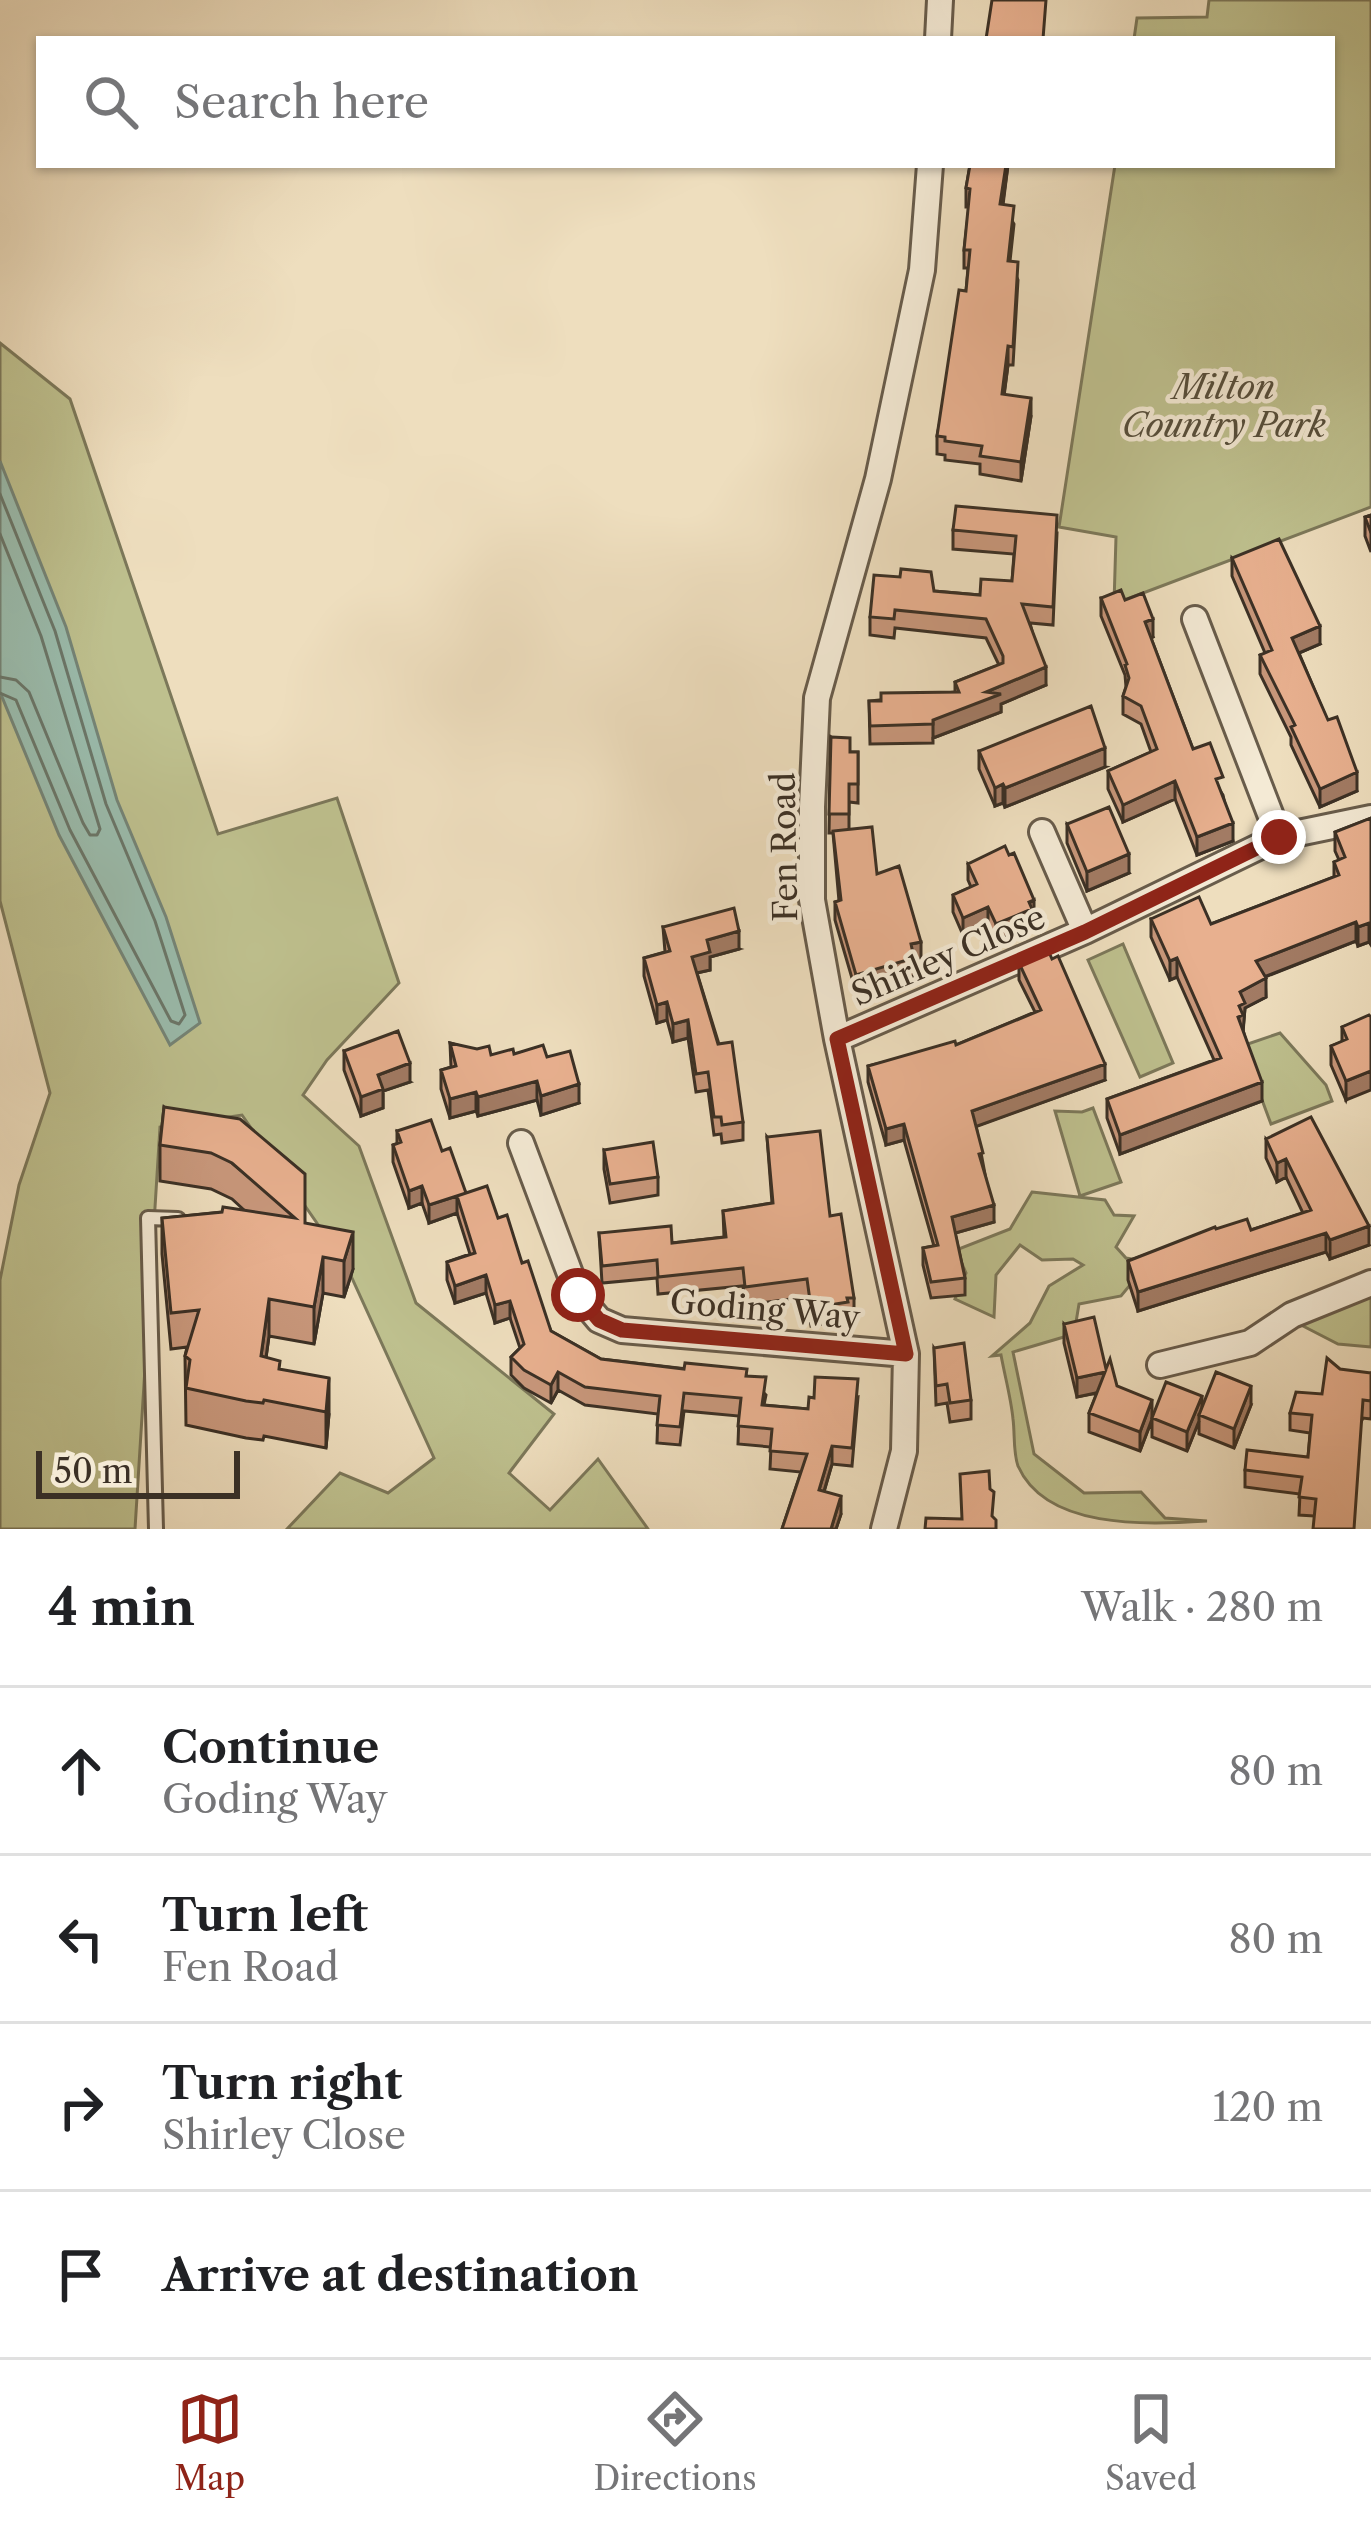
<!DOCTYPE html>
<html lang="en">
<head>
<meta charset="utf-8">
<style>
  :root { --surface:#fff; --page:#f6f6f6; --text:#202124; --muted:#757577; --line:#e0e0e0; --accent:#8f2418 }
  body { margin:0; font-family:"Libre Caslon Text",serif; background:var(--page); color:var(--text) }
  .scale { position:absolute; left:36px; bottom:30px; width:204px; box-sizing:border-box; padding-left:12px; border:6px solid #3b3025; border-top:0; font-size:33px; line-height:42px; white-space:nowrap; color:#3b3025; -webkit-text-stroke:9px #f4ead5; paint-order:stroke }
  .stop { position:absolute; width:36px; height:36px; margin:-27px; border:9px solid #8f2418; border-radius:50%; background:#fff }
  .stop.end { background:#8f2418; border-color:#fff; box-shadow:0 3px 12px #0008 }
  .list { margin:0; padding:0; list-style:none }
  h2 { display:flex; justify-content:space-between; align-items:center; height:156px; margin:0; padding:0 48px; font-size:51px }
  h2 small { font-size:39px; font-weight:400; color:var(--muted) }
  .list li { display:grid; grid-template-columns:78px 1fr auto; gap:36px; align-items:center; box-sizing:border-box; height:168px; padding:0 48px; border-top:3px solid var(--line) }
  .list b { display:block; font-size:45px; white-space:nowrap }
  .list p { margin:0; font-size:39px; white-space:nowrap; color:var(--muted) }
  .list em { font-size:39px; font-style:normal; color:var(--muted) }
  .icon { flex:none; width:66px; height:66px; fill:none; stroke:currentColor; stroke-width:2; stroke-linecap:round; stroke-linejoin:round }
  .map { position:relative; flex:none; width:1371px; height:1529px; overflow:hidden }
  .search { position:absolute; background:var(--surface); box-shadow:0 3px 9px #0004; left:36px; right:36px; top:36px; height:132px; display:flex; align-items:center; gap:30px; box-sizing:border-box; padding:0 42px; border-radius:0px; color:var(--muted); font-size:45px }
  .sheet { height:828px; background:var(--surface) }
  nav { display:flex; justify-content:space-around; align-items:center; box-sizing:border-box; height:168px; border-top:3px solid var(--line); background:var(--surface); font-size:33px; color:var(--muted) }
  nav a { display:grid; justify-items:center; gap:6px }
  nav .on { color:var(--accent) }
  .map>svg:first-child { display:block }
  .green { fill:#bec08e; stroke:#7c785a; stroke-width:3 }
  .water { fill:#9abcad; stroke:#748477; stroke-width:3 }
  .lines { fill:none; stroke-linecap:round; stroke-linejoin:round }
  .shore { stroke:#6a7669; stroke-width:3 }
  .service-casing { stroke:#685c4b; stroke-width:18 }
  .minor-casing { stroke:#685c4b; stroke-width:30 }
  .service { stroke:#f4ead5; stroke-width:12 }
  .minor { stroke:#f4ead5; stroke-width:24 }
  .wall { fill:#c8977b; stroke:#3b3025; stroke-width:3 }
  .shaded-wall { fill:#a27b64; stroke:#3b3025; stroke-width:3 }
  .building { fill:#e8b08f; stroke:#3b3025; stroke-width:3 }
  .route { stroke:#8f2418; stroke-width:15 }
  .labels { text-anchor:middle; stroke-width:9; stroke-linejoin:round; paint-order:stroke }
  .park-label { font-size:33px; font-style:italic; fill:#554d3a; stroke:#f4ead5 }
  .street-label { font-size:33px; fill:#3b3025; stroke:#f4ead5 }
</style>
</head>
<body>
<div class="map">
<svg width="1371" height="1529" viewBox="0 0 1371 1529">
  <rect width="100%" height="100%" fill="#eedebe"/>
  <filter id="stains"><feTurbulence type="fractalNoise" baseFrequency=".00167" numOctaves="4"/><feColorMatrix values="0 0 0 0 .2 0 0 0 0 .09 0 0 0 0 .02 0 0 0 .5 -.17"/></filter>
  <radialGradient id="worn" r=".72"><stop offset=".6" stop-color="#630" stop-opacity="0"/><stop offset="1" stop-color="#630" stop-opacity=".3"/></radialGradient>
  <path class="green" d="M1209,0H1371V507L1114,604L1116,537L1059,527L1115,165H1332V39H1134L1137,18L1207,17Z
    M0,343L70,399L218,834L337,798L399,983L327,1060L303,1095L359,1146L416,1303L554,1414L509,1473L550,1510L598,1459L648,1529H287L340,1473L388,1493L434,1458L346,1265L242,1115L160,1127L135,1529H0V1280L19,1185L50,1093L0,901Z
    M1123,944L1173,1063L1140,1077L1088,960Z
    M1280,1033L1326,1085L1332,1101L1271,1124L1242,1046Z
    M1093,1108L1121,1182L1080,1196L1055,1111L1082,1112Z
    M1032,1192L1105,1200L1114,1215L1134,1216L1116,1247L1126,1258L1149,1262L1121,1296L1079,1304L1074,1334L1013,1352L1034,1454L1084,1493L1141,1492L1165,1518L1207,1521C1144,1525 1046,1529 1018,1466C1013,1452 1015,1434 1013,1419C1011,1398 1005,1377 1001,1355L992,1356L1030,1323L1049,1286L1083,1265L1073,1259L1042,1260L1020,1245L996,1275L994,1317L955,1299L966,1273L956,1250L1010,1229Z
    M1371,1296V1347L1338,1344L1301,1325Z"/>
  <path class="water" d="M0,461L66,627L117,800L166,917L200,1023L170,1045L59,835L0,692Z"/>
  <g class="lines">
    <path class="shore" d="M0,494L55,631L106,804L155,921L185,1015L179,1024L171,1021L70,830L16,700L0,693
      M0,534L41,636L100,829L97,835H90L83,823L29,692L16,680L0,677"/>
    <defs>
      <path id="service" d="M156,1529L148,1218L178,1219"/>
      <path id="minor" d="M938,39L940,0
        M1195,619L1279,837
        M1042,832L1085,931
        M837,1039L1085,931L1279,837L1371,818
        M521,1143L578,1295L599,1320L622,1330L906,1354
        M1160,1365L1250,1343L1292,1315L1371,1283
        M884,1529L904,1451L906,1354L837,1039L812,900V807L817,698L878,479L922,270L930,165"/>
    </defs>
    <use href="#service" class="service-casing"/>
    <use href="#minor" class="minor-casing"/>
    <use href="#service" class="service"/>
    <use href="#minor" class="minor"/>
  </g>
  <path class="wall" d="M970,165H1008L1003,205L1014,224L1010,261L1018,280L1013,365H1008L1004,394L1031,416L1021,481L980,474V464L945,460V455L937,454V436L966,291L968,268H964V250L969,207H966V188Z
    M1371,515V552L1365,536V517Z
    M953,530L1057,533L1053,625L1030,623L1046,685L1001,704V712L933,738V743L870,744L869,701L955,692V682L999,665L986,638L895,628L894,638L870,635V617L934,591L980,595L1012,581L1014,554L953,549Z
    M1232,558L1320,644L1299,653L1357,791L1320,807L1291,745V737L1260,674V655L1265,653L1232,576Z
    M1101,598L1125,600L1153,637L1151,638L1193,749L1223,795L1233,841L1197,855L1175,799L1123,822L1108,789V771L1151,752L1141,724L1123,714V696L1126,687L1125,675L1101,616Z
    M831,737L850,752H858V803L849,802V829L877,874L921,959L914,961V976L856,992L835,920V902L839,901L833,833H829Z
    M979,751L1105,767L1005,807L1003,803L995,806L979,769Z
    M1371,818V945L1369,942L1358,946L1356,941L1265,977L1266,997L1245,1008L1243,1030L1262,1101L1120,1154L1107,1118V1099L1214,1060L1177,977L1170,980L1151,937V919L1211,924L1334,877V862L1339,860L1335,851V832Z
    M1067,824L1129,873L1087,891L1067,843Z
    M968,864L1034,917L1032,918V926L996,941L988,924L963,935L953,912V895L971,887L968,880Z
    M663,927L739,949L710,957V970L697,973L743,1122V1140L722,1143L721,1134L714,1135L708,1090L696,1092L688,1038L673,1042L667,1020L657,1023L644,976V958L665,952Z
    M1019,963L1105,1080L976,1126L994,1222L955,1233L965,1278V1295L931,1298L923,1265V1248L934,1246L904,1140L886,1145L868,1082V1066L956,1045L1035,1012L1019,980Z
    M1371,1017L1346,1100L1331,1065V1046L1342,1042V1027Z
    M450,1043L491,1055L514,1054L547,1057L579,1103L541,1115L537,1100L478,1116L476,1111L450,1118L441,1089V1070L451,1067Z
    M344,1051L410,1082L383,1091V1108L361,1116L344,1070Z
    M164,1107L305,1223L353,1269L344,1297L323,1293L314,1344L269,1336L266,1358L329,1414L326,1448L264,1436L263,1440L246,1438L186,1425L185,1356L187,1347L171,1349L162,1254V1218L244,1210L232,1199L211,1189L160,1181V1145Z
    M397,1131L442,1151L466,1193L498,1218L522,1263L551,1331L601,1359L747,1376L766,1395L764,1405L808,1409L858,1397L852,1466L832,1464L824,1492L841,1514L836,1529H782L801,1472L770,1469L771,1447L738,1444L739,1416L684,1411L680,1445L657,1443L658,1414L585,1405L558,1390L551,1403L524,1388L511,1375V1357L520,1348L510,1318L495,1323L486,1293L455,1303L447,1280V1262L470,1254L457,1213L429,1223L422,1203L409,1208L393,1162V1145L397,1143Z
    M767,1137L830,1216L854,1298V1315L848,1316V1320L811,1326L807,1297L745,1305L743,1286L658,1294L657,1278L602,1283L599,1233L672,1243L724,1237L723,1211L772,1203Z
    M1266,1139L1369,1245L1330,1259L1326,1252L1138,1311L1128,1280V1261L1216,1229L1251,1230L1303,1213L1286,1177L1277,1182L1266,1158Z
    M604,1150L658,1177V1195L610,1203L604,1169Z
    M1064,1324L1106,1369L1117,1386L1152,1417L1202,1409L1251,1405L1234,1448L1199,1434V1421L1187,1451L1152,1437V1420L1140,1451L1089,1432V1413L1097,1393L1077,1397L1064,1343Z
    M934,1348L971,1400V1419L950,1422L947,1403L936,1405Z
    M1371,1373V1419L1363,1418L1314,1516L1299,1515L1300,1494L1245,1487V1470L1308,1457L1310,1433L1290,1430V1413L1322,1394Z"/>
  <path class="shaded-wall" d="M1006,165H1008L1000,223V204Z
    M1008,346V365L1002,412V394Z
    M1031,398V416L1021,481V462Z
    M1153,619V637L1145,640V622Z
    M1320,626V644L1292,656V638Z
    M1046,667V685L1001,704V712L933,738V720L986,692Z
    M1105,748V767L1005,807V788Z
    M1357,772V791L1320,807V789Z
    M1175,781V799L1123,822V805Z
    M1003,784V803L995,806V788Z
    M1233,823V841L1197,855V837Z
    M1129,854V873L1087,891V872Z
    M1034,900V917L1032,918V926L996,941V924Z
    M988,907V924L963,935V918Z
    M1356,922V941L1256,980V961Z
    M1369,923V942L1358,946V927Z
    M739,931V949L710,957V970L692,974V957L707,940Z
    M921,942V959L914,961V976L856,992V975L911,944Z
    M1177,958V977L1170,980V961Z
    M1266,978V997L1245,1008L1243,1033L1238,1036L1240,992Z
    M667,1002V1020L657,1023V1005Z
    M688,1020V1038L673,1042V1024Z
    M410,1063V1082L383,1091V1108L361,1116V1097L378,1075Z
    M1105,1064V1080L972,1128V1111Z
    M1371,1071V1090L1346,1100V1081Z
    M537,1081V1100L478,1116V1097Z
    M1262,1082V1101L1120,1154V1135Z
    M579,1084V1103L541,1115V1096Z
    M476,1092V1111L450,1118V1099Z
    M904,1124V1140L886,1145V1129Z
    M1286,1159V1177L1277,1182V1163Z
    M422,1186V1203L409,1208V1191Z
    M466,1193L457,1196V1213L429,1223V1205Z
    M994,1205V1222L952,1234V1217Z
    M1369,1226V1245L1330,1259V1240Z
    M353,1232V1269L344,1297V1261Z
    M1326,1233V1252L1138,1311V1292Z
    M323,1257V1293L314,1344V1307Z
    M486,1275V1293L455,1303V1286Z
    M269,1299V1336L261,1393V1356Z
    M510,1301V1318L495,1323V1305Z
    M558,1372V1390L551,1403V1385Z
    M1105,1372V1391L1077,1397V1378Z
    M329,1378V1414L326,1448V1412Z
    M1251,1386V1405L1234,1448V1429Z
    M1202,1396V1415H1199V1421L1187,1451V1432Z
    M1152,1400V1419L1140,1451V1432Z
    M832,1446V1464L819,1508V1490Z
    M841,1496V1514L836,1529H831Z"/>
  <path class="building" d="M992,0H1046L1043,39H986Z
    M970,165H1006L1000,204L1014,206L1008,261L1018,262L1013,347L1008,346L1002,394L1031,398L1021,462L980,456L982,446L945,441V437L937,436L959,290L966,291L970,250H964L970,189L966,188Z
    M956,506L1057,515L1053,607L1022,604L1046,667L986,692L1001,694L933,720V724L870,726L869,701H881V693L959,692L955,682L1003,663V656L986,619L895,610L894,619L870,617L874,575L900,577L901,569L931,572L934,591L980,595L981,579L1012,581L1016,536L953,530Z
    M1371,515V533L1365,517Z
    M1279,539L1320,626L1292,638L1328,720L1337,717L1357,772L1320,789L1291,727L1295,725L1260,655L1272,650L1232,558Z
    M1121,590L1125,600L1143,593L1153,619L1145,622L1193,749L1210,743L1223,777L1216,779L1233,823L1197,837L1175,781L1123,805L1108,771L1157,749L1141,706L1123,696L1129,678L1125,665L1127,664L1101,598Z
    M1091,706L1105,748L1005,788L1003,784L995,788L979,751Z
    M831,737L850,738V752H858V784H849V814H829Z
    M1109,807L1129,854L1087,872L1067,824Z
    M1371,818V926L1369,923L1358,927L1356,922L1256,961L1266,978L1240,992L1245,1003L1239,1006L1243,1015L1238,1017L1262,1082L1120,1135L1107,1099L1221,1058L1177,958L1170,961L1151,919L1199,897L1211,924L1339,875L1334,862L1345,857L1335,832Z
    M872,827L877,874L899,866L921,942L911,944L914,958L856,975L835,902L841,900L833,831Z
    M1005,846L1009,855L1014,853L1034,900L1029,902L1032,909L996,924L988,907L963,918L953,895L977,884L968,864Z
    M734,908L739,931L707,940L710,952L692,957L718,1044L732,1042L743,1122L722,1125L721,1117H714L708,1072L696,1074L688,1020L673,1024L667,1002L657,1005L644,958L670,951L663,927Z
    M1048,950L1052,959L1058,956L1105,1064L972,1111L983,1153L979,1154L994,1205L952,1217L965,1278L931,1282L923,1248L938,1245L904,1124L886,1129L868,1066L955,1041L956,1045L1041,1010L1019,963Z
    M1369,1015L1371,1017V1071L1346,1081L1331,1046L1347,1039L1342,1027Z
    M398,1031L410,1063L378,1075L383,1089L361,1097L344,1051Z
    M450,1043L477,1049L489,1046L491,1055L513,1049L514,1054L543,1045L547,1057L570,1051L579,1084L541,1096L537,1081L478,1097L476,1092L450,1099L441,1070L456,1066Z
    M164,1107L240,1119L305,1174V1223L353,1232L344,1261L323,1257L314,1307L269,1299L261,1356L280,1361L279,1369L329,1378L326,1412L264,1400L263,1403L246,1401L186,1388L190,1360L185,1356L199,1310L171,1313L162,1218L222,1212L223,1207L295,1218L232,1163L211,1153L160,1145Z
    M1311,1117L1369,1226L1330,1240L1326,1233L1138,1292L1128,1261L1215,1227L1216,1229L1247,1219L1251,1230L1311,1210L1286,1159L1277,1163L1266,1139Z
    M431,1120L442,1151L450,1148L466,1193L429,1205L422,1186L409,1191L393,1145L401,1142L397,1131Z
    M820,1131L830,1216L841,1214L854,1298H847L848,1302L811,1308L807,1279L745,1287L743,1268L658,1277L657,1260L602,1266L599,1233L671,1226L672,1243L726,1237L723,1211L773,1203L767,1137Z
    M653,1142L658,1177L610,1184L604,1150Z
    M487,1186L498,1218L507,1215L522,1263L528,1261L551,1331L601,1359L684,1369L685,1363L747,1369L746,1376L766,1377L762,1405L808,1409L809,1397L814,1398L815,1377L858,1379L852,1448L832,1446L819,1490L841,1496L831,1529H782L807,1454L770,1451L772,1429L738,1426L741,1398L684,1393L680,1427L657,1425L660,1396L585,1387L558,1372L551,1385L524,1370L511,1357L524,1344L510,1301L495,1305L486,1275L455,1286L447,1262L475,1253L457,1196Z
    M1094,1317L1106,1369L1110,1359L1117,1386L1152,1400L1140,1432L1089,1413L1105,1372L1077,1378L1064,1324Z
    M964,1343L971,1400L950,1403L947,1384L936,1386L934,1348Z
    M1327,1358L1340,1369L1371,1373V1401L1363,1400L1354,1529H1313L1316,1499L1299,1497L1302,1477L1245,1470L1247,1450L1308,1457L1312,1415L1290,1413L1296,1392L1322,1394Z
    M1216,1372L1251,1386L1234,1429L1199,1415Z
    M1166,1382L1202,1396L1187,1432L1152,1418Z
    M989,1471L990,1489L994,1492L992,1516L996,1520V1529H925L926,1518L962,1519L960,1474Z"/>
  <g class="lines">
    <path class="route" d="M578,1295L599,1320L622,1330L906,1354L837,1039L1085,932L1279,837"/>
  </g>
  <g class="labels">
    <g class="park-label">
      <text x="1224" y="399">Milton<tspan x="1224" dy="38">Country Park</tspan></text>
    </g>
    <g class="street-label">
      <text transform="translate(784 847) rotate(-91)" y="12">Fen Road</text>
      <text transform="translate(948 955) rotate(-23)" y="12">Shirley Close</text>
      <text transform="translate(765 1309) rotate(5)" y="12">Goding Way</text>
    </g>
  </g>
  <rect width="100%" height="100%" filter="url(#stains)"/>
  <rect width="100%" height="100%" fill="url(#worn)"/>
</svg>
<div class="scale">50 m</div>
<div class="stop" style="left:578px;top:1295px"></div>
<div class="stop end" style="left:1279px;top:837px"></div>
<div class="search"><svg class="icon" aria-label="search" viewBox="0 0 24 24"><circle cx="10" cy="10" r="6"/><path d="M15 15l6 6"/></svg>Search here</div>
</div>
<section class="sheet">
<h2>4 min<small>Walk · 280 m</small></h2>
<ul class="list">
<li><svg class="icon" aria-label="ahead" viewBox="0 0 24 24"><path d="M12 20V5M6 11l6-6 6 6"/></svg><div><b>Continue</b><p>Goding Way</p></div><em>80 m</em></li>
<li><svg class="icon" aria-label="left" viewBox="0 0 24 24"><path d="M17 20v-9H6M10 6l-5 5 5 5"/></svg><div><b>Turn left</b><p>Fen Road</p></div><em>80 m</em></li>
<li><svg class="icon" aria-label="right" viewBox="0 0 24 24"><path d="M7 20v-9h11M14 6l5 5-5 5"/></svg><div><b>Turn right</b><p>Shirley Close</p></div><em>120 m</em></li>
<li><svg class="icon" aria-label="arrive" viewBox="0 0 24 24"><path d="M6 21V4h12l-3 4 3 4H6"/></svg><div><b>Arrive at destination</b></div></li>
</ul>
</section>
<nav>
<a class="on"><svg class="icon" aria-label="map" viewBox="0 0 24 24"><path d="M3 6l6-2 6 2 6-2v14l-6 2-6-2-6 2zM9 4v14M15 6v14"/></svg>Map</a>
<a><svg class="icon" aria-label="directions" viewBox="0 0 24 24"><path d="M12 3l9 9-9 9-9-9zM9 14v-3h6M13 9l2 2-2 2"/></svg>Directions</a>
<a><svg class="icon" aria-label="saved" viewBox="0 0 24 24"><path d="M7 4h10v16l-5-4-5 4z"/></svg>Saved</a>
</nav>
</body>
</html>
